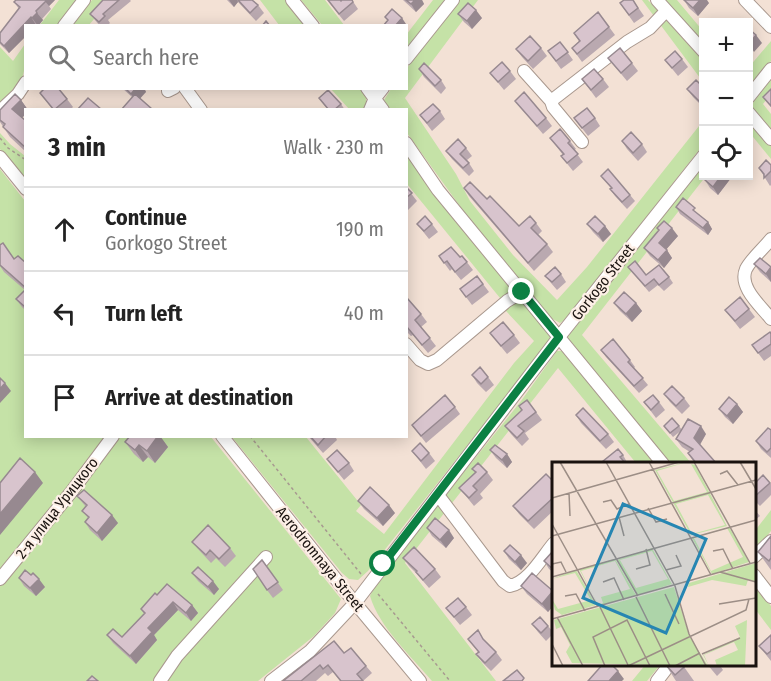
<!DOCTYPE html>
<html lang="en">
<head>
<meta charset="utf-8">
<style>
  :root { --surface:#fff; --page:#f2f2f2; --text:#222; --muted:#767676; --line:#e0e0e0 }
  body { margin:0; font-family:"Fira Sans Condensed",sans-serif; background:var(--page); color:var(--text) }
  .controls { position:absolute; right:18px; top:18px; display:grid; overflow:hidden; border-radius:0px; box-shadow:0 3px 15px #0003 }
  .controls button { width:54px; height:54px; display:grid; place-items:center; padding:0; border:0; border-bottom:2px solid var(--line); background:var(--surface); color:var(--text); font:30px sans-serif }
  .stop { position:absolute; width:18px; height:18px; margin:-14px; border:4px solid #0b8043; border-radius:50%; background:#fff }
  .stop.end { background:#0b8043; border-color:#fff; box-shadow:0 2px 6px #0008 }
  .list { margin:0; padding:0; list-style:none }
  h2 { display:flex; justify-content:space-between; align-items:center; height:78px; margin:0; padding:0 24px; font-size:26px }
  h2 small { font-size:20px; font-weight:400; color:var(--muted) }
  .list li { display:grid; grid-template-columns:39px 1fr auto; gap:18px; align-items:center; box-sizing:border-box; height:84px; padding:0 24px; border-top:2px solid var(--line) }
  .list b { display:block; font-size:22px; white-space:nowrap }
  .list p { margin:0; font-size:20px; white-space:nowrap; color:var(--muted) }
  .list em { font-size:20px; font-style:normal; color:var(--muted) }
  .icon { flex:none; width:33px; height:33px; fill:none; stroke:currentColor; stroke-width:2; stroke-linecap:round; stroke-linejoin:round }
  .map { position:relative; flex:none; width:771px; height:681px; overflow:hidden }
  .search { position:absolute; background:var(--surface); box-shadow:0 3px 15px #0003; left:24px; top:24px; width:384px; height:66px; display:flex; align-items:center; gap:15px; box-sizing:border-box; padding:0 21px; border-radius:0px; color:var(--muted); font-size:22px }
  .panel { position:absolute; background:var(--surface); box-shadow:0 3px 15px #0003; left:24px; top:108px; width:384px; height:330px; border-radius:0px }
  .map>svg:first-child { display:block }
  .green { fill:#c5e2a7 }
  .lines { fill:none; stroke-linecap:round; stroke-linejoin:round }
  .minor-casing { stroke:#a9988e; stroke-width:14 }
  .path { stroke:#a79990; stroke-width:1.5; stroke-dasharray:3 3; stroke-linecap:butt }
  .minor { stroke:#fff; stroke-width:12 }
  .wall { fill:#baa9b0 }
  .shaded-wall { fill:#978990 }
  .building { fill:#d8c4cd; stroke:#978990; stroke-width:1.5 }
  .route { stroke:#0b8043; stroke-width:8 }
  .labels { text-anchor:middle; stroke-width:4.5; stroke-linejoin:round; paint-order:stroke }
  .street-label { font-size:15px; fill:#19120f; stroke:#fdefe6 }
  .inset-road { fill:none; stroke:#9c8e86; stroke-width:1.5 }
  .view { fill:#2686b2; fill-opacity:0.15; stroke:#2686b2; stroke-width:3 }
  .inset-edge { fill:none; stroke:#19120f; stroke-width:3 }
</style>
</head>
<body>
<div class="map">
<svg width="771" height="681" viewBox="0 0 771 681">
  <rect width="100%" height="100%" fill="#f3e1d5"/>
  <path class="green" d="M59,0H80L59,25L39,26Z
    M92,0H110L89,25L71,26Z
    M260,0H286L308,25H279Z
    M301,0H325L344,25H322Z
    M433,0H445L407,51L406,35Z
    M459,0H478L405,98L456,174L470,201L513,255L557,300L587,267L703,121V145L566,319L560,323L551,318L488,245L407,133L406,110L390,109L384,100L391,89L406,88L407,68Z
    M642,0H648L703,61V82Z
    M660,0H677L703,31V46Z
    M771,41V61L749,87V67Z
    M25,44C25,76 26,82 0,103V47L13,61Z
    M771,79V94L763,104L771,114V133L751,106L757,97Z
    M331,89H361L366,95V109H349Z
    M748,120L771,145V159L749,132Z
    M0,133L10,144L25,156V181L0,149Z
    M407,150L551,335L548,343L368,571L358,580L349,579L342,573L232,437H306L361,505L356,511L384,534L514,363L534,341L506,311L500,298L407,184Z
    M703,165L704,176H706L582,335L691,463H669L569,342L568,336Z
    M0,169L25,201L26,436L211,437L341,599L335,613L314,636L258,681H0Z
    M557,351H564L656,463H636L558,368L405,563L496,681H432C411,656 379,627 370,596L379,578L521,401Z
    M771,510V531L755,551L754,532Z
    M754,585L771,606V630L755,609Z
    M646,664L660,665L647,681H632Z"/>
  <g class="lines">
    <defs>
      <path id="minor" d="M292,0L313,26
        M657,0L704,52
        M745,0L771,27
        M64,26L84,0
        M406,59L453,0
        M524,71L551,101L553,107L582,142
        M185,88L201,110
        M367,88L383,110
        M168,91L174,88
        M748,98L771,69
        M551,101L627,42L650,28L666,11
        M370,110L375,98L383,88
        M0,111L18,94L26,82
        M748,112L771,139
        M406,143L438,190L663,464
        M0,157L26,189
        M771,239C764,248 751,259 746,269C738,287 761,306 771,319
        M406,344L420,360L428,364L437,360L507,301L522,292
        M222,436L355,603L420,681
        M438,495L503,581L510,586C529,582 542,557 554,543
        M754,557L771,541
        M754,575L771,597
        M0,579L72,491L113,436
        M160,681L177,656L266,557
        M271,681L310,651L355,603L559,337L704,155
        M657,681L670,664"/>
    </defs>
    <use href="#minor" class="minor-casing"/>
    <path class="path" d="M0,138L8,148L26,160
      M250,436L361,574
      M378,594L450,681"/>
    <use href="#minor" class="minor"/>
  </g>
  <path class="wall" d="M16,0H55L49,6L51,9L42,19L43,20L38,26L36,25L26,26V36L9,53L0,44V33L19,9L14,2Z
    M103,0H130L131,1L108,20L110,23L107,26H100L90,14Z
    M227,0H252L258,5L264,13L256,21L238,2L234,7Z
    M327,0H340L341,1L352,0L358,9L344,21Z
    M403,0H422L424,4L416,12Z
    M633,0L644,16L634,23L620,3Z
    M684,0L709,3L698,16L689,8Z
    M598,12L615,35L582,62L572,48L579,41L574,33Z
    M458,14L482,18L472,29L464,22Z
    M560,42L573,60L561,69L548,51Z
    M541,48L547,56L533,69L522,57L516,49Z
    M608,58L632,63L638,71L627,81Z
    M682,59L688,67L678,76L665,60Z
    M419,69L441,80L446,88L441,94L424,77Z
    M510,71L516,79L504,90L490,73Z
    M582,79H603L609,87L596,98Z
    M122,88H144L146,92L132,97Z
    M704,88V108L693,97L687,89Z
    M40,93L67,99L73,107L70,110H53Z
    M319,98L341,104L345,110H328Z
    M21,100L28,110H26V114L22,118L26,121V152L10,137L0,122V110Z
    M515,101L546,118L552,126L543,134Z
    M440,111L445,119L432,131L420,115Z
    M574,118H595L600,126L588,136Z
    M550,138L570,141L576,149L574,150L583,162L573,171L561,156L563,155Z
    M622,141L642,144L647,152L638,161L627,149Z
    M466,148L472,156L467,160L474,171L469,176L452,159L446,151Z
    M771,165V185L770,186L759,168Z
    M601,176L630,195L635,201L627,209L615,196L610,189L611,188Z
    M708,176H730L731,178L718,195L710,188L705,180Z
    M406,187L417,201L407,211Z
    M464,188L487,199L519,226L536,223L542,231L538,235L547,244L553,252L534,271L469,196Z
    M676,207L700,215H699L708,222L712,229L708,235L680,214Z
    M417,224H432L438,232L429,239Z
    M587,224L605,226L611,234L603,242L593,232Z
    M657,228L678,236L666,249L672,258L664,268L650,256L644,248L659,230Z
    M0,245L14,259L26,263V311L22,307L16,299L25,290L4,272L0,266Z
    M439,256L460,257L462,256L473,270L461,280L452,269L450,271Z
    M754,264L771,267V282L760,272Z
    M628,267L646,275L669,277L673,283L664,291L658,285L649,292Z
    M561,274L566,282L557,290L545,276Z
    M483,284L489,292L472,305L460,289Z
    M406,299L421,314L427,322L421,327L436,346L428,353L413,335L411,336L406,331Z
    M614,303H636L642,311L632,322L620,311Z
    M749,309L755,317L740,329L725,310Z
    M490,333L514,335L520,343L507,354Z
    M771,334V356L764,361L752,345Z
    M601,350L630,360L635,367L634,368L648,385L639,393L606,357Z
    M472,375L488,377L494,385L486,392L477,383Z
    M664,394L684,398L690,406L682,414L670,402Z
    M527,400L542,420L525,433L529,439L522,446L511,434L505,426L522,410Z
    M644,402H659L665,410L656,418Z
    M737,404L743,412L733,424L725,417L719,409Z
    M455,407L460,414L426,443L412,425Z
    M576,415L608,434L614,442L606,449L581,423Z
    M664,426H679L682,430L673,437Z
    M771,430V458L761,449L756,441Z
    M706,434L700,445L717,464H695L688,453L690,452L682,447L676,439Z
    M130,436H160L168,447L155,463L148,457L143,462L134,454L125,442Z
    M308,436H335L337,440L323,453Z
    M490,450L507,454L512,462L507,468L496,458Z
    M412,451L429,453L435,461L426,469Z
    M623,455L628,464H603Z
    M327,459L349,463L354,471L344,480Z
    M472,469L487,472L493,480L480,494L483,498L474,506L465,495L459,488L475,473Z
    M763,475L771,484V495L760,506L754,500V484Z
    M554,482V510L534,529L519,514L513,506Z
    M77,496L118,523L102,541L90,530L85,522L88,518L82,511L86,507Z
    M358,501L395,513L383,526L364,509Z
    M754,509L760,516L754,521Z
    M427,528L454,538L446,548L432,536Z
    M771,536V570L758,552Z
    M192,542L230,548L236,556L225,567L216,558L211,563L198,549Z
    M554,550V573L549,569L544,561Z
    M504,551L527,563L521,570L509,559Z
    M403,558L435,569L441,577L429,588L417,574L409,566Z
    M262,560L283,590L273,598L267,590Z
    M192,573L219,589L214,595L198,581Z
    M19,578L45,587L36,596L24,586Z
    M521,586L554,592V605L548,612L527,594Z
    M157,595L192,605L198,613L191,621L178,610L154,635L157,640L136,664L113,643L107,635L122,637L144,614L141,609Z
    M466,607L472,615L460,625L446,608Z
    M532,624L548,626L554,633L546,641L538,632Z
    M771,635V661L759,646Z
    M468,639L485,641L496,652L502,660L491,671L482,662L476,654L478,652Z
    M344,653L366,666L372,673L363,681H340L333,672L328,676L325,673L316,681H283Z
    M665,664H682L694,681H676Z
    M707,664H719L723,670L717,676Z"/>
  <path class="shaded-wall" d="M44,0H55L49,6Z
    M229,0H237L238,2L234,7Z
    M415,0H422L424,4L416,12L411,4Z
    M700,0H707L709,3L698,16L693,8Z
    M476,10L482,18L472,29L467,21Z
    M37,13L43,20L38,26L32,18Z
    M31,17L36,25L35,26H26V36L9,53L4,46Z
    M402,18L406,24L404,26H395Z
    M756,35L762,43L754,52L749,44Z
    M136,88H144L146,92L137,102L131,94Z
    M21,100L28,110H26V114L20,119L12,109Z
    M721,176H730L731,178L718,195L713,187Z
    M708,222L712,229L708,235L703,228Z
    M605,226L611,234L603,242L598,234Z
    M672,228L678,236L665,251L659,243Z
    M667,250L672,258L664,268L658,260Z
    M771,268V282L766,274Z
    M636,303L642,311L632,322L626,314Z
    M5,383L11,391L0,403V389Z
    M737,404L743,412L733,424L727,416Z
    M701,426L706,434L699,446L694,438Z
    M158,436H160L168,447L155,463L147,451Z
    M139,445L148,457L143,462L135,450Z
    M507,454L512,462L507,468L502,460Z
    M35,472L43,483L0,535V514Z
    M389,505L395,513L383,526L377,518Z
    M112,515L118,523L102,541L97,533Z
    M449,530L454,538L446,548L440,540Z
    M521,555L527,563L521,570L515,562Z
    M39,579L45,587L36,596L30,588Z
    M213,581L219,589L214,595L208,587Z
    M553,591L554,592V605L548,612L542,604Z
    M173,602L178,610L154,635L157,640L136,664L130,656L148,628Z
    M192,605L198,613L191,621L186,613Z
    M618,671L624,679L622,681H609Z"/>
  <path class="building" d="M16,0H45L46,1L36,11L37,13L32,18L31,17L4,46L0,42V33L20,7L14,2Z
    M103,0H119L103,14L105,16L99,22L90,14Z
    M238,0H252L258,5L250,13Z
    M328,0H340L341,1L342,0H352L353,2L339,14Z
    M406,0H415L411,4Z
    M624,0H633L638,8L629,15L620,3Z
    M684,0H700L693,8Z
    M468,3L476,10L467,21L458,14Z
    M392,9L402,18L395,26H383L388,20L385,17Z
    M598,12L609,27L577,54L572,48L580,41L574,33Z
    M266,21L270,26H262Z
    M748,28L756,35L749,44H748Z
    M530,36L541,48L528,61L516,49Z
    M560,42L568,52L556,61L548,51Z
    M620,48L632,63L621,73L608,58Z
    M675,51L682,59L672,68L665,60Z
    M502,62L510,71L498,82L490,73Z
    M424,63L441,80L435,86L419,69Z
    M594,69L603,79L591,90L582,79Z
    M696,80L704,88V98L700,102L687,89Z
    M45,88H58L67,99L54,110L40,93Z
    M125,88H136L131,94Z
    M771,89V106L763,97Z
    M328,90L341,104L334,110H329L319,98Z
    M524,92L546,118L537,126L515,101Z
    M15,94L21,100L12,109L26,121V148L3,127L5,124L0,120V110Z
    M135,94L152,109L151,110H121Z
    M88,98L101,109V110H77Z
    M433,104L440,111L427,123L420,115Z
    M587,108L595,118L582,128L574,118Z
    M560,129L570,141L568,143L578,154L567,163L561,156L564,154L550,138Z
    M631,132L642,144L633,153L622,141Z
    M458,139L466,148L460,154L469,163L463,168L446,151Z
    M766,160L771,165V171L764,178V174L759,168Z
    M608,169L630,195L622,202L610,189L612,188L601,176Z
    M708,176H721L713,187L705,180Z
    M470,182L487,199L490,196L519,226L530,216L536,223L531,228L547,244L528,263L464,188Z
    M406,187L412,193L406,198Z
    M683,198L695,208L693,210L708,222L703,228L676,207Z
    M425,216L432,224L424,231L417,224Z
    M595,216L605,226L598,234L587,224Z
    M664,221L672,228L659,243L667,250L658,260L644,248L659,230L657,228Z
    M3,243L14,259L18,256L26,263V288L0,265V245Z
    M451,247L460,257L462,256L467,262L455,272L447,261L444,263L439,256Z
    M760,258L771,267L766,274L754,264Z
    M635,261L646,275L659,265L669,277L659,285L654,279L645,286L628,267Z
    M555,267L561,274L552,282L545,276Z
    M477,276L483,284L466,297L460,289Z
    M26,289V304L24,306L16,299Z
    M624,292L636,303L626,314L614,303Z
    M740,297L749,309L735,321L725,310Z
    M407,298L421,314L415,320L430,338L422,345L407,327H406Z
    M503,322L514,335L501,346L490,333Z
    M770,332L771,334V344L758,353L752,345Z
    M613,339L630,360L628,362L643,378L634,386L601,350Z
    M480,367L488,377L481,384L472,375Z
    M0,378L5,383L0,389Z
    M672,386L684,398L676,406L664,394Z
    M445,395L455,407L421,436L412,425Z
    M653,395L659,402L651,410L644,402Z
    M729,397L737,404L727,416L719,409Z
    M527,400L536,412L518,426L524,431L517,438L505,426L522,410L519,406Z
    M583,408L608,434L600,441L576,415Z
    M672,418L679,426L670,433L664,426Z
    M688,419L701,426L694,438L717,464H697L688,453L693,449L676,439Z
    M768,428L771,430V448L767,452L756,441Z
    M130,436H158L147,451L139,445L135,450L125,442Z
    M310,436H326L318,445Z
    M420,443L429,453L421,461L412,451Z
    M495,445L507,454L502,460L490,450Z
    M618,449L623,455L620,457L626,464H603L602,462Z
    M337,450L349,463L338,472L327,459Z
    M20,458L35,472L0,514V483Z
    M478,463L487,472L473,486L477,490L469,498L459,488L476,472L472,469Z
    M546,474L554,482V497L528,521L513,506Z
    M763,475L770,483L754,497V484Z
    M370,487L389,505L377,518L358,501Z
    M84,490L112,515L97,533L85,522L89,517L82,511L87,505L77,496Z
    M435,518L449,530L440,540L427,528Z
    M208,525L230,548L219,559L210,550L206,555L192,542Z
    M771,536V558L769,561L758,552Z
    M510,545L521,555L515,562L504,551Z
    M414,547L435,569L423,580L416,572L417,571L403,558Z
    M554,550V570L544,561Z
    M262,560L278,582L267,590L253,569Z
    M198,567L213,581L208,587L192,573Z
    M25,570L31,575L33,573L39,579L30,588L19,578Z
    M532,573L553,591L542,604L521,586Z
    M167,584L192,605L186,613L173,602L148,628L152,632L130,656L107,635L113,629L122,637L145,613L141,609L155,593L157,595Z
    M458,598L466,607L454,617L446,608Z
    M540,617L548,626L541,633L532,624Z
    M478,630L483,639L496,652L485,663L476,654L479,652L468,639Z
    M771,635V651L767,654L759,646Z
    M334,641L344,653L351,648L366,666L357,674L363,681H341L328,665L323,669L320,665L301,681H283Z
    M603,664H611L618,671L609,681H588Z
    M665,664H682L684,667L675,675Z
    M517,670L524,678L522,681H503Z
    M92,676L98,681H87Z"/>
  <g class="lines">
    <path class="route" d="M383,564L559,337L522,292"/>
  </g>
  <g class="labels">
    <g class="street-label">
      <text transform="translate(603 282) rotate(-52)" y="5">Gorkogo Street</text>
      <text transform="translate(57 508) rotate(-52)" y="5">2-я улица Урицкого</text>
      <text transform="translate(320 559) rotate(51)" y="5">Aerodromnaya Street</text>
    </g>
  </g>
  <g transform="translate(552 462)">
    <rect width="204" height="204" fill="#f3e1d5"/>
    <path d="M135,0L105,9L122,39L155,30L139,2L143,3L175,64L139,73L103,8ZM156,33L173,63L140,72L124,42ZM177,65L197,100L160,112L140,76ZM175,66L191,95L159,109L142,76ZM100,86L120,122L86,133L65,98ZM100,89L116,117L84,126L68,98ZM63,97L84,133L47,144L27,107ZM63,99L78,127L49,135L51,141L46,143L29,109ZM204,101V120L196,118L194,124L160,118L136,125L137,121ZM24,108L44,143L10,153L3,148L0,137L6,147L39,138L23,111L0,117ZM122,125L137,173L156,204L20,201L14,190L18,183L9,165L4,167L2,158ZM195,158L193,204H165L163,198L186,188L182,180L152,193L157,204L151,193L188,175L183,164Z" fill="#c5e2a7" fill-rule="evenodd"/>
    <path class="inset-road" d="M8,0L86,134M54,0L123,124L137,172L154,204M97,0L159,113M142,0L198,101M188,0L204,27M168,12L175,9L186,23M17,31L18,54M0,36L127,0M51,40L59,38L65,47L77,42M96,46L104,60L115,57M67,55L72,74M0,62L46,145M0,74L204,18M161,89L171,87L181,107M0,102L9,100L14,110M84,107L98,103L94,87M114,108L129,104L124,93M168,110L204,120M0,115L204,58M51,120L62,116L72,138M113,132L127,162M13,134L24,132L33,149M84,135L118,204M167,142L204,136M48,145L76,203M5,155L31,204M0,157L204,100M0,182L11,204M150,192L188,176M53,204L41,175L75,158L98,204M76,204L194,148L197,137M123,204L148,191"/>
    <path class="view" d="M71,42L154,77L114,171L31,136Z"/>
    <rect width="204" height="204" class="inset-edge"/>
  </g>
</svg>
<div class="controls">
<button>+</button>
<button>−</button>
<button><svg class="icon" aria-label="locate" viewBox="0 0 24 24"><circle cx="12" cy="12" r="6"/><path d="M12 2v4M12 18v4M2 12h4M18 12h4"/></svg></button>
</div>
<div class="stop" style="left:383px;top:564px"></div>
<div class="stop end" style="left:522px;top:292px"></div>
<div class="search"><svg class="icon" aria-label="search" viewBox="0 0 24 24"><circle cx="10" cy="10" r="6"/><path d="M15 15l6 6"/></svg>Search here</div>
<section class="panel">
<h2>3 min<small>Walk · 230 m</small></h2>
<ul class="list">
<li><svg class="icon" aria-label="ahead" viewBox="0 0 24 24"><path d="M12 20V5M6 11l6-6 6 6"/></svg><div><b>Continue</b><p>Gorkogo Street</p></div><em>190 m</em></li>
<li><svg class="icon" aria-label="left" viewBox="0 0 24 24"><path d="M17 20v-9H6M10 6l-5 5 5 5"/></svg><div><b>Turn left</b></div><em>40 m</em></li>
<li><svg class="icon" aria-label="arrive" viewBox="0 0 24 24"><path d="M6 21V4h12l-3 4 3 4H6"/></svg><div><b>Arrive at destination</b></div></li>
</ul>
</section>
</div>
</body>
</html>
